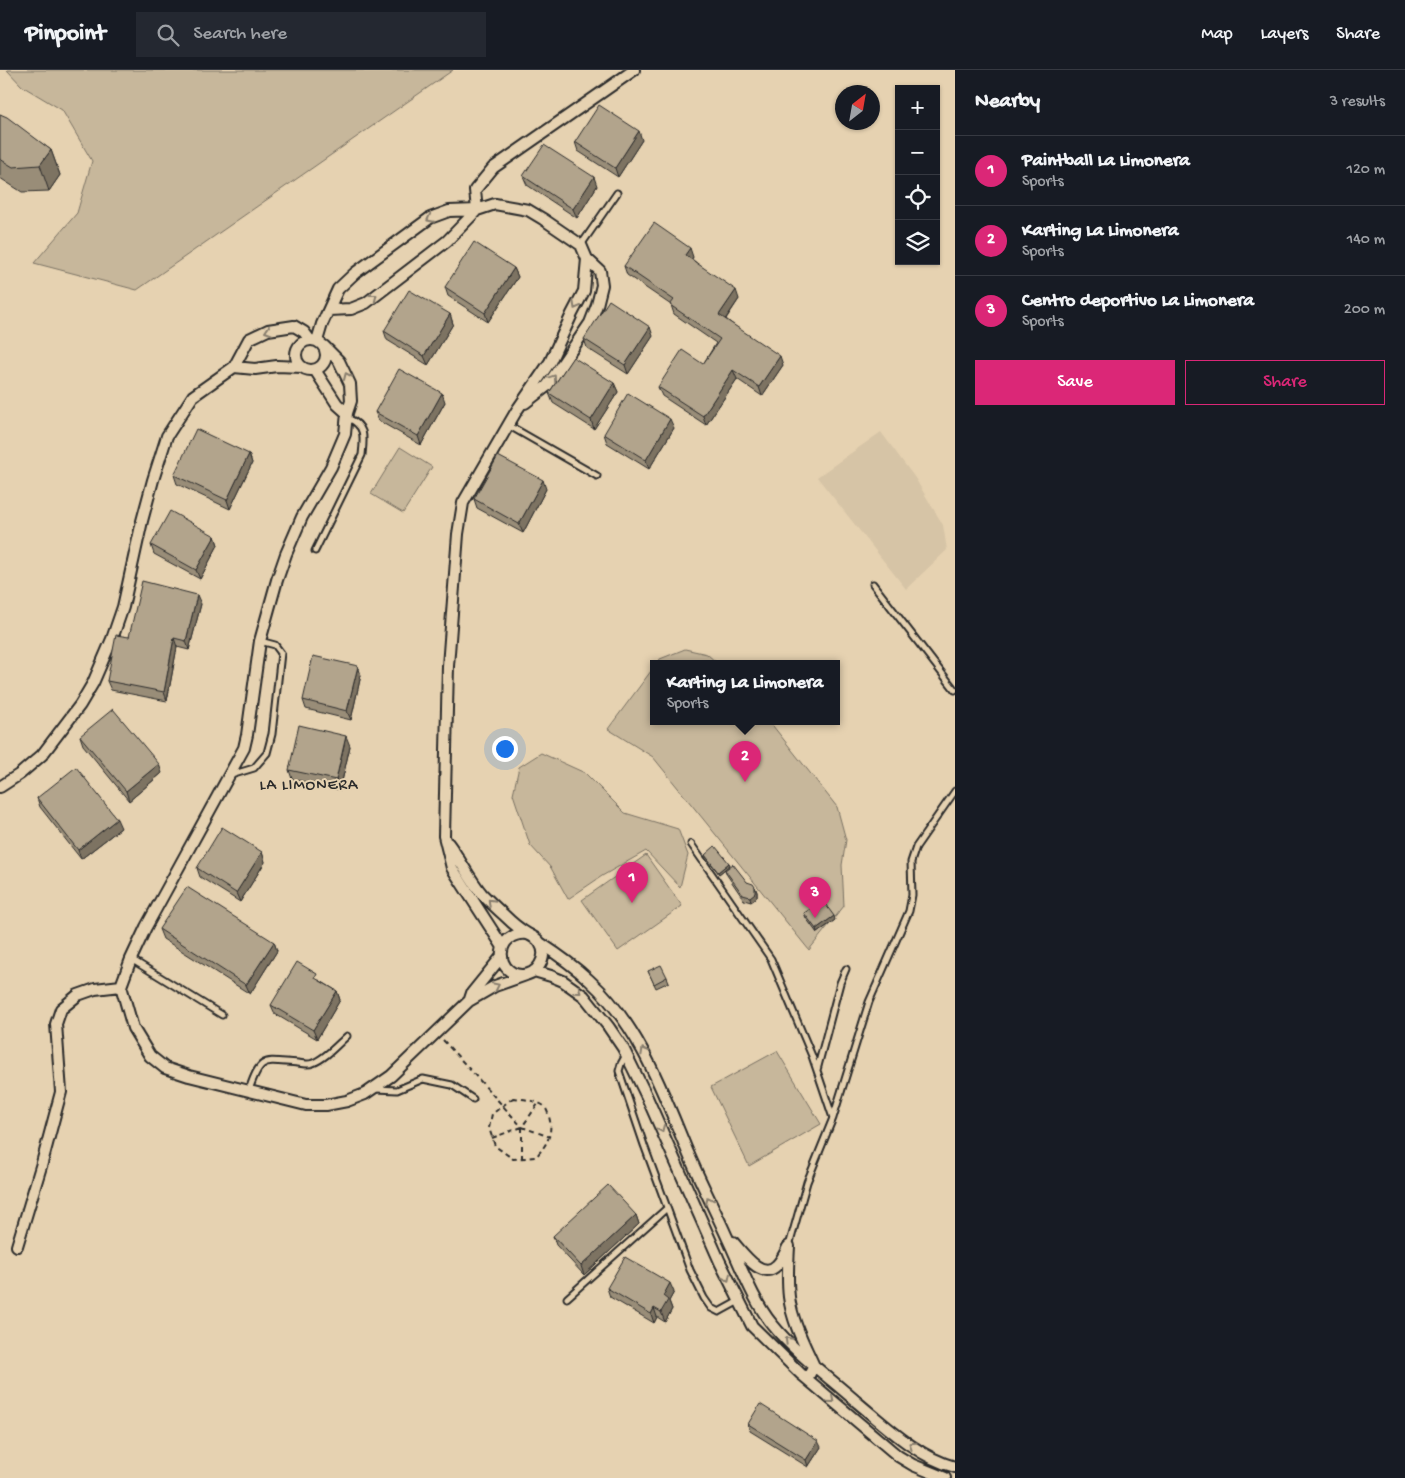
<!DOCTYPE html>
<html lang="en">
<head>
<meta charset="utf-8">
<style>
  :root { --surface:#171b24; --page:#242831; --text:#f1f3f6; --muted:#9ea1a6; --line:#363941; --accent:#db2777 }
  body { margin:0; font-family:"Gochi Hand",sans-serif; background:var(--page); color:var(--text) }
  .controls { position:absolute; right:15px; top:15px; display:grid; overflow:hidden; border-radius:0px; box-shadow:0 1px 4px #0004 }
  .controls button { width:45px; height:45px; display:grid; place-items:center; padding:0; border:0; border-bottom:1px solid var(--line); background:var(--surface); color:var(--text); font:25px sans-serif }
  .compass { position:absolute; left:835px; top:15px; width:45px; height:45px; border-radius:50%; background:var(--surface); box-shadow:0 1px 4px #0004; rotate:31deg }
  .you { position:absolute; left:504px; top:678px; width:18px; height:18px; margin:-12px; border:4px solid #fff; border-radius:50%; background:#1a73e8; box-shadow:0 0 0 8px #1a73e833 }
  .badge { display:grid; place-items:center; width:32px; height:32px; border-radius:50%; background:var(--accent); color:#fff; font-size:16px; font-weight:700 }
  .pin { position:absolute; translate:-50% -41px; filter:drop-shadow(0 1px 2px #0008) }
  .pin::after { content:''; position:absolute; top:26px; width:18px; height:15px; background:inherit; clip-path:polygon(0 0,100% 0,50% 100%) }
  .popup { position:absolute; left:650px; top:590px; width:190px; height:65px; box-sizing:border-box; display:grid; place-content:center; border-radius:0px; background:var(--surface); filter:drop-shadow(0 1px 4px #0005); font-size:16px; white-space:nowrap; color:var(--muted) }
  .popup b { font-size:19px; color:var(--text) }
  .popup::after { content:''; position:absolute; left:50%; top:100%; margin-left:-10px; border:10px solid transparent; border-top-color:var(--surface) }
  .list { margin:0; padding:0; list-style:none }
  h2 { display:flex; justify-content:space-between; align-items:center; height:65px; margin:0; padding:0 20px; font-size:21px }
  h2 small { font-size:16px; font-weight:400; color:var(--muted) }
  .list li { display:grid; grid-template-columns:32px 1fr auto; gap:15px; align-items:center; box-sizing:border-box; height:70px; padding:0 20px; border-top:1px solid var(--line) }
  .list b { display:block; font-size:19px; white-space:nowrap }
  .list p { margin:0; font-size:16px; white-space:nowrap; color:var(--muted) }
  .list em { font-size:16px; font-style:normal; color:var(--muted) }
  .actions { display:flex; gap:10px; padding:15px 20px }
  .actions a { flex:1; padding:11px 0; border:1px solid var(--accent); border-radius:0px; text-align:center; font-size:18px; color:var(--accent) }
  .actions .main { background:var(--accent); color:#fff }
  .icon { flex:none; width:28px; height:28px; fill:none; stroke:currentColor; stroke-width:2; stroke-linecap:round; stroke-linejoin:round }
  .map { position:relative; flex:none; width:955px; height:1408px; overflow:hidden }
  header { display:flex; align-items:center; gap:30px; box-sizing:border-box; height:70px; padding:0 25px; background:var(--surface); border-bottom:1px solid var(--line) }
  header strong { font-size:24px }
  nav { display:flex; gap:28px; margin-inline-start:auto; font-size:18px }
  .search { width:350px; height:45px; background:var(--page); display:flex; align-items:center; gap:12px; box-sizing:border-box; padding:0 18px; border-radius:0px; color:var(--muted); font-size:19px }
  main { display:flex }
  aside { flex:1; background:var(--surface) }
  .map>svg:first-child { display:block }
  .built { fill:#d6c4a6 }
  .green { fill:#c7b79b; stroke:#797163 }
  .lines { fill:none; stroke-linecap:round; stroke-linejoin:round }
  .service-casing { stroke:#2b2b2b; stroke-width:9 }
  .minor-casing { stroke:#2b2b2b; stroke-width:14 }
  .path { stroke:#2b2b2b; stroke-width:2; stroke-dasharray:5 4; stroke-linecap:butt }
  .service { stroke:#e6d2b1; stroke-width:5 }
  .minor { stroke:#e6d2b1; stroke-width:10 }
  .wall { fill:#998d78; stroke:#2b2b2b }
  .shaded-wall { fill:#7d7362; stroke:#2b2b2b }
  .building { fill:#b2a48c; stroke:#2b2b2b }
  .oneway { stroke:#887e6e }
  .labels { text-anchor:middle; stroke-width:4; stroke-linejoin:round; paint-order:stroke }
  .neighbourhood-label { font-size:16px; letter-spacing:1px; fill:#2b2b2b; stroke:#e6d2b1 }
</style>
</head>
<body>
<header>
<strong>Pinpoint</strong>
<div class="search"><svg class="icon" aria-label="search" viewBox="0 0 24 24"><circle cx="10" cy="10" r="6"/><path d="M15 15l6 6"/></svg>Search here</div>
<nav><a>Map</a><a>Layers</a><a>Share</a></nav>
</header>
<main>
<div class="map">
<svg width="955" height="1408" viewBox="0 0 955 1408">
  <rect width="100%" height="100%" fill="#e6d2b1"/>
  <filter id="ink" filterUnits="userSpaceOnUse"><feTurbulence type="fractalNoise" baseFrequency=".02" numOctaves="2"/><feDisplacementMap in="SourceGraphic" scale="10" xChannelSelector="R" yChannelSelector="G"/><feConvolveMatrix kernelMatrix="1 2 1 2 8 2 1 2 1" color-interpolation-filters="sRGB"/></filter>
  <g filter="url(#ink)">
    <path class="built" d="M881,362L915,408L943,455L947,480L906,519L817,407Z"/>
    <path class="green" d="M7,0H453L137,220L34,193L77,143L92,91L62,40L22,16Z
      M400,377L432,397L403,443L371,424Z
      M685,579L707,584L717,593H657L660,589Z
      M654,597V651H769L837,737L846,770L842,795L844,836L809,880L653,687L608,659Z
      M541,683L585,703L625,743L678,759L688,785L680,817L646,781L602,806L568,829L551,798L530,775L513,724L519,697Z
      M646,785L682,836L618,881L582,830Z
      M777,981L821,1054L749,1096L711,1017Z"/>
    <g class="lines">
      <defs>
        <path id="service" d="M581,175L617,123
          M508,355L597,406
          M315,481L362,385C364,367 366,355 347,348
          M873,514L955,620
          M231,705L254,698L267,683L272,664L281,583L275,575L260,571
          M691,774L771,889L812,986L833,1048L807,1112L789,1176
          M131,889L222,945
          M626,985L621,994L619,1001L644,1075L690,1200L704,1228L711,1238L719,1242L739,1231
          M817,1000L840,913L846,899
          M376,1019L397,1020L423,1009L452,1015L473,1029
          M249,1020C261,985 264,991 298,993C303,994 309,995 313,993C326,988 337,975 347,966
          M833,1048L869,932L909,841L912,825L911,792L916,777L955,721
          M567,1228L667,1138"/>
        <path id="minor" d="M329,240L351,239L366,233L447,171L477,140L475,120L493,98L634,0
          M296 285a15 15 0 1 1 30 0a15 15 0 1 1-30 0Z
          M317,271L322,254L338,219L355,203L430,148L449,141L477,140L495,134L528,140L543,149L581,175L587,189L600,201L602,215L597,235L590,253L547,316L525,333
          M324,276L339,291L350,314L351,331L347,343L345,364L331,397L302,447L286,484L277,510L260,571L247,665L244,678L146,857L131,889L121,916L133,958L150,986L165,998L189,1006L306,1035H326L347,1031L365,1024L391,1006L469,931L495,916L526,905
          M234,297L255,299L277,296L302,297
          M315,300L337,334L347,343
          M0,717L20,704L42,685L80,635L93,613L112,569L123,537L142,451L153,410L167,366L193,326L234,297L249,269L268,260L294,256L304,262L310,270
          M448,773C460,789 469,808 482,824C489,831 496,838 504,845C511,852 519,859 528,864C533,867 537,868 540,873C549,887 537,906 521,905C493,902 496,861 527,864
          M540,873C557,884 574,896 589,910C640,956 663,1023 689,1085C701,1113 715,1140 727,1167C740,1194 753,1231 772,1254C796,1284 829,1307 858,1333C887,1357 918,1387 955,1397
          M503,877L452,798L444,766L448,596L458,464L463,433L517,340L550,292L572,244L584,221L587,189
          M534,901L551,906L563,911L584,926L608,956L623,978L646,1025L720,1192L752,1256L801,1304L898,1386L913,1395L945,1408
          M470,929L472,923L502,886
          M733,1172C743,1183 762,1211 777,1195C782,1190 785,1183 788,1177
          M17,1176L42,1093L61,1022L56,954L61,939L78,925L95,919L121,916
          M789,1176C788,1193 787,1210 789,1227C792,1251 804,1274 814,1296L807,1309"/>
      </defs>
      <use href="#service" class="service-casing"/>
      <use href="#minor" class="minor-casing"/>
      <path class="path" d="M443,970L522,1057L550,1067
        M513,1028C522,1029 536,1030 544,1036C547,1039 549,1046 550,1051C552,1067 546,1075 536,1087L513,1089L495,1076L489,1058L492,1044Z
        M522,1057V1088
        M492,1068L522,1057L538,1034"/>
      <use href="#service" class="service"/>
      <use href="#minor" class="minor"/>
    </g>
    <path class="wall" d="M0,44L51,80L60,105L49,121L22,122L0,108Z
      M642,70L618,107L578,81L575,72Z
      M523,106L597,116L577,148L527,115Z
      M693,187L692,189L739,229L726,249L783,295L762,326L737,309L706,355L662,326L658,317L703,294L716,273L674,244L671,235L627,205L624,196Z
      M514,198L518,207L488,252L448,226L445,217Z
      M450,244L453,254L428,295L387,270L384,261Z
      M653,266L628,304L587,278L584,269Z
      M614,313L618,322L594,359L553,333L549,323Z
      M445,332L421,375L379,351L375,342Z
      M674,358L649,399L607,373L604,364Z
      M249,384L252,393L230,439L177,414L174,405Z
      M546,419L523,463L477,438L474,429Z
      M215,466L218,475L200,509L154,484L151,475Z
      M201,534L189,580L177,577L167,631L111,620L107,611L129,567Z
      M361,605L351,650L306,639L303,630Z
      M80,666L162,703L129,731L83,675Z
      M350,676L340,720L292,709L289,700Z
      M37,728L121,758L81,789L40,737Z
      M262,782L265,792L240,832L200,807L197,798Z
      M705,785L729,793L730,795L719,804L706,787Z
      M725,800L755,817L757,822V827L751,832L744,830L727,805Z
      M804,843L835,850L817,863L806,848Z
      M159,859L274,872L277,881L250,924L163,869Z
      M648,901L667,907L669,912L656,918Z
      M319,910L337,921L340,930L317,969L275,944L271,935Z
      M636,1145L639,1154L584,1205L556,1175L553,1166Z
      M607,1218L674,1222L669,1231L672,1239L665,1252L657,1247L654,1253L610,1227Z
      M748,1354L821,1377L808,1397L750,1361Z"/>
    <path class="shaded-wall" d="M639,61L642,70L618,107L615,98Z
      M51,80L60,105L49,121L40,95Z
      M594,107L597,116L577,148L573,139Z
      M690,178L693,187L688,194L685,185Z
      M514,198L518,207L488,252L485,243Z
      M736,220L739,229L722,254L719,245Z
      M450,244L453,254L428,295L424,286Z
      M650,257L653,266L628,304L625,295Z
      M780,286L783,295L762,326L759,317Z
      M733,300L737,309L706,355L703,346Z
      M614,313L618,322L594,359L591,350Z
      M442,323L445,332L421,375L418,366Z
      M670,349L674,358L649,399L646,390Z
      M249,384L252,393L230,439L227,430Z
      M543,410L546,419L523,463L519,454Z
      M215,466L218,475L200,509L196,500Z
      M197,525L201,534L189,580L186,571Z
      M174,568L177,577L167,631L164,622Z
      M358,596L361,605L351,650L347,641Z
      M346,666L350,676L340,720L336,710Z
      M159,694L162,703L129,731L126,721Z
      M117,749L121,758L81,789L78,780Z
      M262,782L265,792L240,832L236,823Z
      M729,793L730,795L719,804L718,802Z
      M755,817L757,822V827L751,832L750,827Z
      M834,846L835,850L817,863L816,859Z
      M274,872L277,881L250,924L246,915Z
      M337,921L340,930L317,969L313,960Z
      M636,1145L639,1154L584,1205L581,1196Z
      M670,1213L674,1222L669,1231L672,1239L665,1252L661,1242L663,1226Z
      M654,1238L657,1247L654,1253L651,1244Z
      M818,1371L821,1377L808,1397L806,1390Z"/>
    <path class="building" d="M599,35L639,61L615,98L575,72Z
      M0,44L7,47L51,80L40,95L13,97L0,89Z
      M544,75L594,107L573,139L523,106Z
      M654,153L690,178L685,185L736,220L719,245L780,286L759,317L733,300L703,346L658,317L682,280L703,294L720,269L670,235L674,230L624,196Z
      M474,172L514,198L485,243L445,217Z
      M409,220L450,244L424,286L384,261Z
      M609,230L650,257L625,295L584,269Z
      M573,287L614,313L591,350L549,323Z
      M399,299L442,323L418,366L375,342Z
      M628,323L670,349L646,390L604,364Z
      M196,359L249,384L227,430L174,405Z
      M498,386L543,410L519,454L474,429Z
      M170,441L215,466L196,500L151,475Z
      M142,511L197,525L186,571L174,568L164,622L107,611L116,565L129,567Z
      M313,586L358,596L347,641L303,630Z
      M113,639L159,694L126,721L80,666Z
      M299,655L346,666L336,710L289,700Z
      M76,697L117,749L78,780L37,728Z
      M222,757L262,782L236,823L197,798Z
      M715,776L729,793L718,802L705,785Z
      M733,794L747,812L753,814L755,817V823L750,827L743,825L725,800Z
      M187,817L274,872L246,915L159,859Z
      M823,831L834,846L816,859L804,843Z
      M297,892L317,904L315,908L337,921L313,960L271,935Z
      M661,895L667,907L654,914L648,901Z
      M608,1115L636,1145L581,1196L553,1166Z
      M625,1187L670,1213L663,1226L668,1230L661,1242L654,1238L651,1244L607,1218Z
      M760,1334L818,1371L806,1390L748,1354Z"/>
    <defs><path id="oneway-chevron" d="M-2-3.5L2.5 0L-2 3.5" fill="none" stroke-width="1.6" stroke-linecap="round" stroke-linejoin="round" transform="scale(1.25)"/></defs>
    <g class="oneway">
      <use href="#oneway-chevron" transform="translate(430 149) rotate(152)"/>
      <use href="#oneway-chevron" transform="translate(374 227) rotate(-38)"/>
      <use href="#oneway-chevron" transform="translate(576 236) rotate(119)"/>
      <use href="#oneway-chevron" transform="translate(268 261) rotate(162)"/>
      <use href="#oneway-chevron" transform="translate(347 306) rotate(-114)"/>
      <use href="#oneway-chevron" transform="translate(553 308) rotate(-56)"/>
      <use href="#oneway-chevron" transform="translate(491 832) rotate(-135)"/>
      <use href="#oneway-chevron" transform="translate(496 916) rotate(-26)"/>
      <use href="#oneway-chevron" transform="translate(578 921) rotate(39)"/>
      <use href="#oneway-chevron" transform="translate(644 981) rotate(-119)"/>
      <use href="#oneway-chevron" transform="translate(661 1059) rotate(66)"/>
      <use href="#oneway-chevron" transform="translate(709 1130) rotate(-116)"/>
      <use href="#oneway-chevron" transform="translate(727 1208) rotate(64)"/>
      <use href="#oneway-chevron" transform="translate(788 1270) rotate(-135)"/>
      <use href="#oneway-chevron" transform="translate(831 1330) rotate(41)"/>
      <use href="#oneway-chevron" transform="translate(912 1375) rotate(-145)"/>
    </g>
  </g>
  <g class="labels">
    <g class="neighbourhood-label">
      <text x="309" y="719">LA LIMONERA</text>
    </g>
  </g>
</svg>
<div class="controls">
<button>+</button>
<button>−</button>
<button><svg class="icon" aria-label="locate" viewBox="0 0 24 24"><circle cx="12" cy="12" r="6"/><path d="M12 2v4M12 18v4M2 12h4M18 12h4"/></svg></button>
<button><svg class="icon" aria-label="layers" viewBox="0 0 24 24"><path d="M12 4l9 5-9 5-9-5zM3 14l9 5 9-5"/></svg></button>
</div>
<svg class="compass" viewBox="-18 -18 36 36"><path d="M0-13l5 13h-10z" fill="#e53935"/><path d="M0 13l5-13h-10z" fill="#9ea1a6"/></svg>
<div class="you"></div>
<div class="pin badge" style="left:632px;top:833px">1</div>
<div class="pin badge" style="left:745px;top:712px">2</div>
<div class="popup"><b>Karting La Limonera</b>Sports</div>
<div class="pin badge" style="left:815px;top:848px">3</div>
</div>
<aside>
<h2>Nearby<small>3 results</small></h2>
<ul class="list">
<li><span class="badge">1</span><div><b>Paintball La Limonera</b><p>Sports</p></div><em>120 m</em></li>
<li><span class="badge">2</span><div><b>Karting La Limonera</b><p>Sports</p></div><em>140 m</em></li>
<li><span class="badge">3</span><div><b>Centro deportivo La Limonera</b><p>Sports</p></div><em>200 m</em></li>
</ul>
<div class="actions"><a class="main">Save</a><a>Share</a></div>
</aside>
</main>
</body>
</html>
